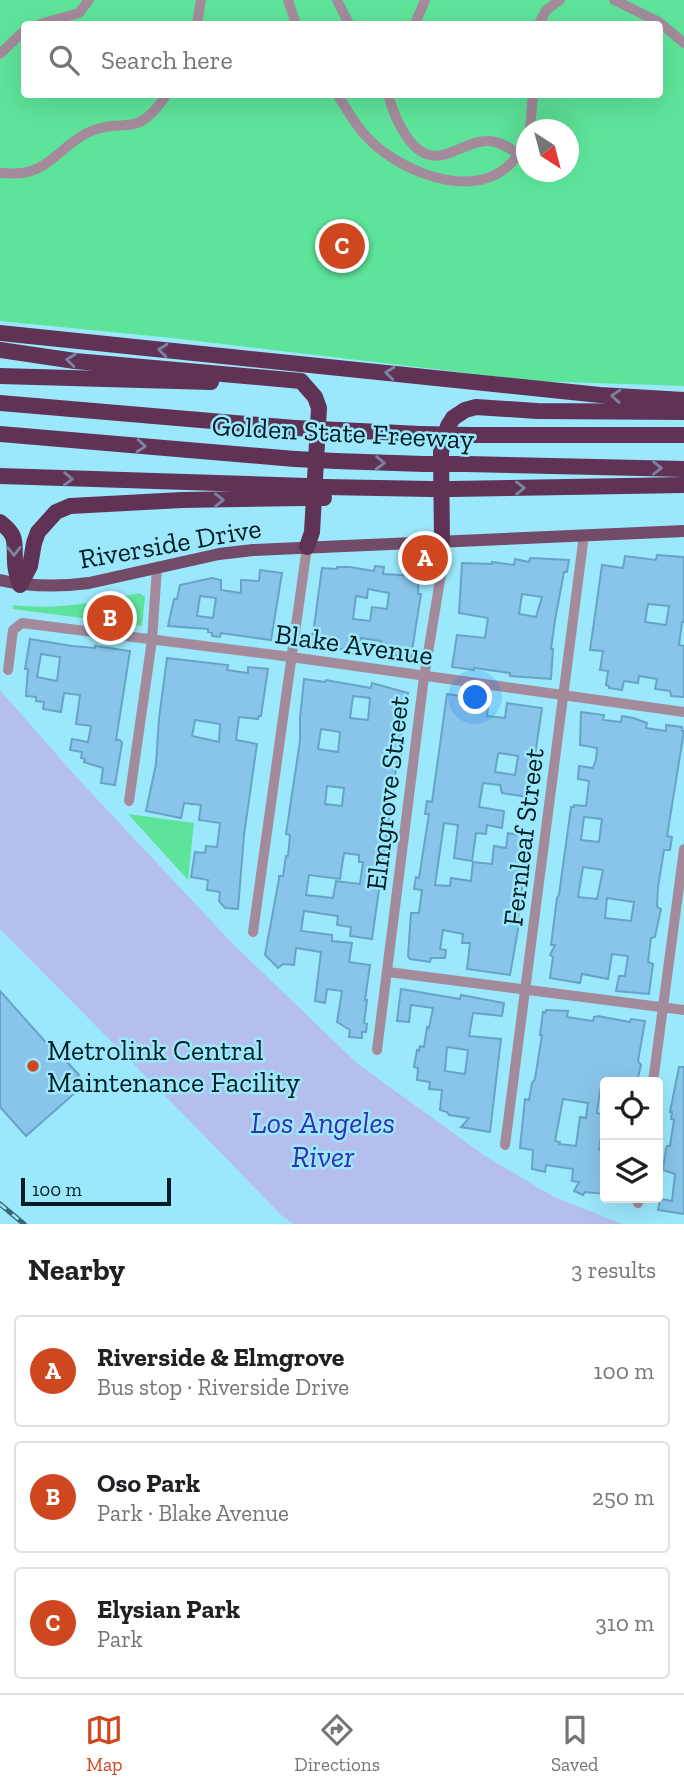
<!DOCTYPE html>
<html lang="en">
<head>
<meta charset="utf-8">
<style>
  :root { --surface:#fff; --page:#f6f6f6; --text:#202124; --muted:#757577; --line:#e0e0e0; --accent:#cf471f }
  body { margin:0; font-family:"Zilla Slab",serif; background:var(--page); color:var(--text) }
  .controls { position:absolute; right:21px; bottom:21px; display:grid; overflow:hidden; border-radius:7px; box-shadow:0 7px 28px #0002 }
  .controls button { width:63px; height:63px; display:grid; place-items:center; padding:0; border:0; border-bottom:2px solid var(--line); background:var(--surface); color:var(--text); font:35px sans-serif }
  .compass { position:absolute; left:516px; top:119px; width:63px; height:63px; border-radius:50%; background:var(--surface); box-shadow:0 7px 28px #0002; rotate:144deg }
  .scale { position:absolute; left:21px; bottom:18px; width:150px; box-sizing:border-box; padding-left:7px; border:4px solid #001d24; border-top:0; font-size:19px; line-height:24px; white-space:nowrap; color:#001d24; -webkit-text-stroke:5px #9be8fc; paint-order:stroke }
  .you { position:absolute; left:476px; top:698px; width:24px; height:24px; margin:-18px; border:5px solid #fff; border-radius:50%; background:#1a73e8; box-shadow:0 0 0 10px #1a73e833 }
  .badge { display:grid; place-items:center; width:46px; height:46px; border-radius:50%; background:var(--accent); color:#fff; font-size:23px; font-weight:700 }
  .pin { position:absolute; translate:-50% -50%; border:4px solid #fff; box-shadow:0 2px 7px #0006 }
  .list { margin:0; padding:0; list-style:none }
  h2 { display:flex; justify-content:space-between; align-items:center; height:91px; margin:0; padding:0 28px; font-size:30px }
  h2 small { font-size:23px; font-weight:400; color:var(--muted) }
  .list li { display:grid; grid-template-columns:46px 1fr auto; gap:21px; align-items:center; box-sizing:border-box; height:112px; margin:0 14px 14px; padding:0 14px; border:2px solid var(--line); border-radius:7px }
  .list b { display:block; font-size:26px; white-space:nowrap }
  .list p { margin:0; font-size:23px; white-space:nowrap; color:var(--muted) }
  .list em { font-size:23px; font-style:normal; color:var(--muted) }
  .icon { flex:none; width:38px; height:38px; fill:none; stroke:currentColor; stroke-width:2; stroke-linecap:round; stroke-linejoin:round }
  .map { position:relative; flex:none; width:684px; height:1224px; overflow:hidden }
  .search { position:absolute; background:var(--surface); box-shadow:0 7px 28px #0002; left:21px; right:21px; top:21px; height:77px; display:flex; align-items:center; gap:18px; box-sizing:border-box; padding:0 24px; border-radius:7px; color:var(--muted); font-size:26px }
  .sheet { height:469px; background:var(--surface) }
  nav { display:flex; justify-content:space-around; align-items:center; box-sizing:border-box; height:98px; border-top:2px solid var(--line); background:var(--surface); font-size:19px; color:var(--muted) }
  nav a { display:grid; justify-items:center; gap:4px }
  nav .on { color:var(--accent) }
  .map>svg:first-child { display:block }
  .green { fill:#5ee49a; fill-rule:evenodd }
  .water { fill:#b5bfee }
  .building { fill:#89c5ea; stroke:#67a3c6; stroke-width:2; fill-rule:evenodd }
  .lines { fill:none; stroke-linecap:round; stroke-linejoin:round }
  .minor { stroke:#a38b9c; stroke-width:10 }
  .major { stroke:#724b68; stroke-width:12 }
  .highway { stroke:#603356; stroke-width:16 }
  .rail-casing { stroke:#386672; stroke-width:5 }
  .rail { stroke:#9be8fc; stroke-width:2.5; stroke-dasharray:8; stroke-linecap:butt }
  .highway-bridge { stroke:#603356; stroke-width:16 }
  .oneway { stroke:#7b84a1 }
  .poi-dot { fill:#cf471f; stroke:#9be8fc; stroke-width:2.5 }
  .labels { text-anchor:middle; stroke-width:5; stroke-linejoin:round; paint-order:stroke }
  .street-label { font-size:28px; fill:#001d24; stroke:#9be8fc }
  .poi-label { font-size:28px; fill:#001d24; stroke:#9be8fc; text-anchor:start }
  .water-label { font-size:30px; font-style:italic; fill:#362eb2; stroke:#9be8fc }
</style>
</head>
<body>
<div class="map">
<svg width="684" height="1224" viewBox="0 0 684 1224">
  <rect width="100%" height="100%" fill="#9be8fc"/>
  <path class="green" d="M0,0H684V386L535,381L172,338L0,321ZM24,24H660V94H24ZM526,130H568V172H526Z
    M139,593L145,597L142,626L13,609V605C57,610 97,603 139,593Z
    M128,814L194,823L188,880Z"/>
  <path class="water" d="M0,690L80,781L233,944L358,1064L485,1156L554,1197L623,1224H294L282,1216L190,1121L0,929Z"/>
  <path class="building" d="M657,555L684,557V622H682L679,645L684,646V697L671,696L670,691L655,689L657,679L639,676L638,683L624,681L622,690L609,688V686L606,685L608,671L600,670L603,651L590,650L602,565L623,568L625,556L656,560ZM648,604L669,606L666,625L645,622Z
    M530,558L569,560L567,572H564L555,620L551,649H553L551,679L510,676V673L474,668V670L452,667L457,635L485,638L488,618L459,613L462,563L492,564V562L514,565L515,559L529,562ZM522,594L542,597L536,617L519,614Z
    M375,566L384,567L383,574L419,576L418,594H421L411,657L383,655V650H381V641L361,638L358,655L347,653L348,650L307,645L308,635L313,634L322,568L337,569V567H349L374,571ZM368,589L389,593L387,609L372,607L370,621L353,619L356,596L367,598Z
    M260,570L282,573L271,640L221,633L220,637L212,636V633L208,632V629L168,626L174,599H177L180,585L212,578L221,580V590L241,593V580L259,581ZM200,596L216,598L213,618L197,616Z
    M30,639L72,646L95,648V646L130,651L116,740H120L122,743L115,785L101,783L103,768L84,762L85,759L81,758L82,752L70,750L72,739L88,742L91,726L76,724L80,695L64,693L61,712L43,709L44,702L36,701V697L26,696L28,669H25ZM41,654L60,657L57,681L37,677Z
    M167,658L228,665L227,670L248,673V667L268,669L261,716H259L258,719L239,717L236,740L257,744L244,835L238,909L225,908L219,901L220,892L207,890L208,880L191,877L195,852L205,853L206,846L217,847L220,823L199,820L201,805L184,803L181,818L146,811L156,764L159,718ZM195,720L220,724L219,742L192,736Z
    M304,679L325,682L326,680L371,688L372,683L408,693L400,742H403L401,755H398L372,939L350,936L351,927L337,925L338,916L304,911L301,931L332,935V941L352,943L349,962L370,965L365,1000H367L364,1023L367,1024L366,1032H362V1038L349,1037L350,1030L337,1022L342,991L327,989L325,1003L315,1001L321,952L296,948L294,965L283,964L278,968L265,955L279,879V876H283L286,856H288L290,835L286,834L300,741V718ZM353,696L370,698L368,720L350,718ZM321,729L340,732L338,752L318,749ZM327,786L344,788L342,806L325,804ZM344,853L359,855V862H363L360,884L336,881L333,898L306,895L309,875L340,879Z
    M447,694L489,700L487,716L505,718L507,703L542,708L529,797L502,793L500,785L483,783L479,807L504,811L502,828L487,825L486,834L476,833L472,861L454,858L458,825L444,823L435,885L450,886L451,878L471,881L473,862L492,864L494,846L506,848L508,833L524,836L523,840H526L522,872H524V877L517,924H519L510,975L467,969L470,943H462L463,934L443,930L440,949L446,950L445,958H431L430,962L410,959L408,956L411,913H419L422,890L414,889L416,877L419,878L429,814H425L427,801L432,802ZM500,753L518,756L515,775L495,772L498,754Z
    M581,712L604,715L603,720L621,722L622,716L633,718L647,723L646,728L666,731V725L682,727V731H684L667,836L672,837L670,850H664L658,887L657,907L661,909L655,937L651,938L648,962L653,964L649,994L616,991L619,976H625L628,956L612,954L608,979L582,974L580,983L550,978L553,957L550,955L555,945H551L557,898L559,895L571,807H574V805L586,806L589,781L578,779L579,766L593,768L596,760L597,748L580,745ZM584,817L602,819L599,842L581,840ZM583,867L603,870L597,899L578,897ZM607,898L634,902L631,921L605,918Z
    M401,989L460,999L461,995L504,1003L502,1016L473,1013L469,1036L501,1039L490,1132L461,1127L469,1118L449,1115L447,1112L440,1110L442,1090L429,1089L430,1082L417,1080L418,1068L414,1067L417,1050L419,1051L420,1046L424,1047L427,1027L429,1028L433,1008L411,1005L409,1022L397,1021ZM447,1047L468,1050L465,1074L445,1071Z
    M0,991L58,1056L61,1055L79,1075L77,1077L84,1085L26,1136L0,1107Z
    M546,1010L568,1011L567,1017L593,1021L594,1017L598,1016L630,1022L631,1019L645,1021L638,1061L641,1065L637,1082H605V1091L600,1090L597,1113L605,1115V1130L602,1129L599,1150L605,1151V1194L585,1192L583,1195L574,1191L579,1182L572,1181L573,1169L546,1165L545,1172L532,1169L533,1150L520,1148L525,1099L529,1100L532,1083L535,1079L542,1035H540L543,1012L545,1013ZM563,1099L588,1103L586,1118L580,1117L576,1146L559,1144L560,1142L555,1141Z
    M679,1067H684V1214L658,1210L660,1199L672,1201L675,1174L663,1170L666,1148L667,1146H670L674,1120L671,1119L672,1112H670Z"/>
  <g class="lines">
    <path class="minor" d="M288,0L296,24
      M337,0L349,24
      M614,0L659,22L684,43
      M40,24L79,13L89,0
      M197,24L201,0
      M415,24L425,0
      M539,24L546,10L560,0
      M0,54L24,31
      M337,94C346,108 354,123 365,135C393,167 456,195 497,174C510,167 519,155 526,143
      M388,94C394,117 412,162 442,155C457,152 473,140 489,141C501,142 510,148 519,155
      M530,130L533,94
      M0,173C7,173 15,174 22,173C49,170 64,144 87,133C126,115 135,142 167,94
      M8,670L13,630L22,623L291,657L684,712
      M129,801L152,640L157,568
      M253,932L307,547
      M388,972L684,1010
      M377,1050L424,677L443,562L442,541
      M653,1082L684,849
      M505,1145L584,535
      M638,1203L639,1198"/>
    <path class="major" d="M0,580C30,587 58,587 89,583L219,554L253,550L684,531"/>
    <path class="highway" d="M0,333L600,395L684,400
      M0,350L75,361L301,381L315,397L319,408L312,532L307,547
      M0,376L211,382
      M0,403L295,428
      M340,430L420,434
      M0,434L295,459
      M471,435H684
      M336,461L424,464
      M466,464L684,469
      M0,476L306,486
      M325,487L431,489
      M451,489L684,485
      M0,522C18,536 14,541 15,562C15,570 18,578 20,585
      M442,541L441,452L448,426L453,418L465,410L476,407L537,411L684,412
      M20,585L30,566L34,543L38,532L56,512L70,506L182,500L305,498"/>
    <defs>
      <path id="rail" d="M0,1204L24,1224"/>
    </defs>
    <use href="#rail" class="rail-casing"/>
    <use href="#rail" class="rail"/>
    <path class="highway-bridge" d="M295,428L340,430
      M420,434L471,435
      M295,459L336,461
      M424,464H466
      M306,486L325,487
      M431,489H451
      M305,498H324"/>
  </g>
  <defs><path id="oneway-chevron" d="M-2-3.5L2.5 0L-2 3.5" fill="none" stroke-width="1.6" stroke-linecap="round" stroke-linejoin="round" transform="scale(1.75)"/></defs>
  <g class="oneway">
    <use href="#oneway-chevron" transform="translate(163 350) rotate(-174)"/>
    <use href="#oneway-chevron" transform="translate(71 360) rotate(-174)"/>
    <use href="#oneway-chevron" transform="translate(390 373) rotate(-174)"/>
    <use href="#oneway-chevron" transform="translate(616 396) rotate(-176)"/>
    <use href="#oneway-chevron" transform="translate(141 446) rotate(5)"/>
    <use href="#oneway-chevron" transform="translate(380 463) rotate(2)"/>
    <use href="#oneway-chevron" transform="translate(657 468) rotate(1)"/>
    <use href="#oneway-chevron" transform="translate(68 479) rotate(2)"/>
    <use href="#oneway-chevron" transform="translate(520 488) rotate(-1)"/>
    <use href="#oneway-chevron" transform="translate(219 500) rotate(-1)"/>
    <use href="#oneway-chevron" transform="translate(14 551) rotate(89)"/>
  </g>
  <circle class="poi-dot" cx="33" cy="1066" r="7"/>
  <g class="labels">
    <g class="street-label">
      <text transform="translate(343 432) rotate(3)" y="10">Golden State Freeway</text>
      <text transform="translate(170 543) rotate(-10)" y="10">Riverside Drive</text>
      <text transform="translate(354 644) rotate(8)" y="10">Blake Avenue</text>
      <text transform="translate(387 793) rotate(-83)" y="10">Elmgrove Street</text>
      <text transform="translate(523 837) rotate(-83)" y="10">Fernleaf Street</text>
    </g>
    <g class="poi-label">
      <text x="47" y="1060">Metrolink Central<tspan x="47" dy="32">Maintenance Facility</tspan></text>
    </g>
    <g class="water-label">
      <text x="323" y="1133">Los Angeles<tspan x="323" dy="34">River</tspan></text>
    </g>
  </g>
</svg>
<div class="controls">
<button><svg class="icon" aria-label="locate" viewBox="0 0 24 24"><circle cx="12" cy="12" r="6"/><path d="M12 2v4M12 18v4M2 12h4M18 12h4"/></svg></button>
<button><svg class="icon" aria-label="layers" viewBox="0 0 24 24"><path d="M12 4l9 5-9 5-9-5zM3 14l9 5 9-5"/></svg></button>
</div>
<svg class="compass" viewBox="-18 -18 36 36"><path d="M0-13l5 13h-10z" fill="#e53935"/><path d="M0 13l5-13h-10z" fill="#757577"/></svg>
<div class="scale">100 m</div>
<div class="you"></div>
<div class="pin badge" style="left:425px;top:558px">A</div>
<div class="pin badge" style="left:110px;top:618px">B</div>
<div class="pin badge" style="left:342px;top:246px">C</div>
<div class="search"><svg class="icon" aria-label="search" viewBox="0 0 24 24"><circle cx="10" cy="10" r="6"/><path d="M15 15l6 6"/></svg>Search here</div>
</div>
<section class="sheet">
<h2>Nearby<small>3 results</small></h2>
<ul class="list">
<li><span class="badge">A</span><div><b>Riverside &amp; Elmgrove</b><p>Bus stop · Riverside Drive</p></div><em>100 m</em></li>
<li><span class="badge">B</span><div><b>Oso Park</b><p>Park · Blake Avenue</p></div><em>250 m</em></li>
<li><span class="badge">C</span><div><b>Elysian Park</b><p>Park</p></div><em>310 m</em></li>
</ul>
</section>
<nav>
<a class="on"><svg class="icon" aria-label="map" viewBox="0 0 24 24"><path d="M3 6l6-2 6 2 6-2v14l-6 2-6-2-6 2zM9 4v14M15 6v14"/></svg>Map</a>
<a><svg class="icon" aria-label="directions" viewBox="0 0 24 24"><path d="M12 3l9 9-9 9-9-9zM9 14v-3h6M13 9l2 2-2 2"/></svg>Directions</a>
<a><svg class="icon" aria-label="saved" viewBox="0 0 24 24"><path d="M7 4h10v16l-5-4-5 4z"/></svg>Saved</a>
</nav>
</body>
</html>
